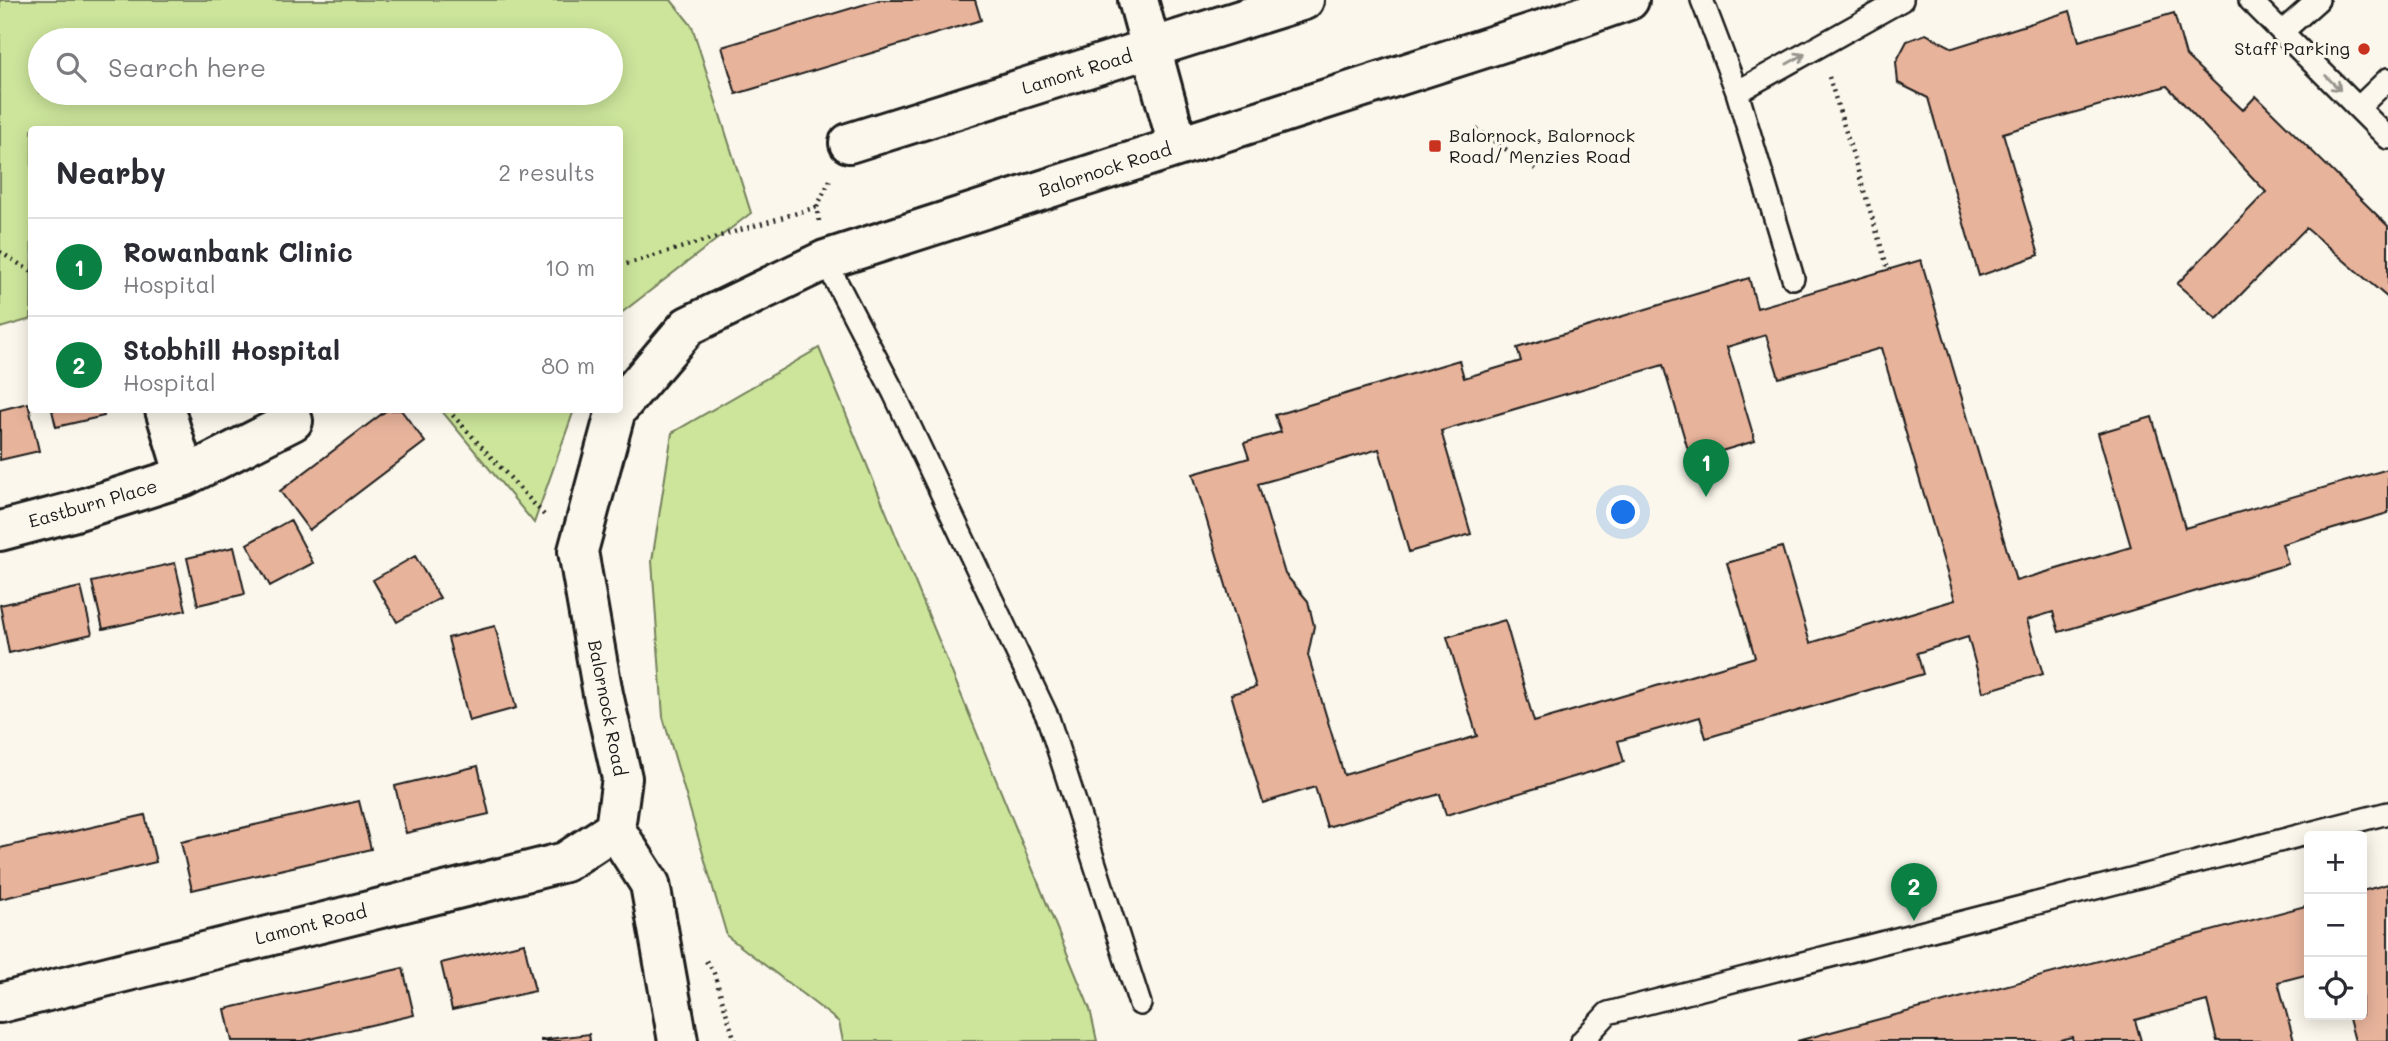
<!DOCTYPE html>
<html lang="en">
<head>
<meta charset="utf-8">
<style>
  :root { --surface:#fff; --page:#f7f7f7; --text:#2b2b33; --muted:#7c7c81; --line:#e1e1e2; --accent:#0b8043 }
  body { margin:0; font-family:Mali,sans-serif; background:var(--page); color:var(--text) }
  .controls { position:absolute; right:21px; bottom:21px; display:grid; overflow:hidden; border-radius:7px; box-shadow:0 4px 18px #0003 }
  .controls button { width:63px; height:63px; display:grid; place-items:center; padding:0; border:0; border-bottom:2px solid var(--line); background:var(--surface); color:var(--text); font:35px sans-serif }
  .you { position:absolute; left:1624px; top:513px; width:24px; height:24px; margin:-18px; border:5px solid #fff; border-radius:50%; background:#1a73e8; box-shadow:0 0 0 10px #1a73e833 }
  .badge { display:grid; place-items:center; width:46px; height:46px; border-radius:50%; background:var(--accent); color:#fff; font-size:23px; font-weight:700 }
  .pin { position:absolute; translate:-50% -58px; filter:drop-shadow(0 2px 4px #0008) }
  .pin::after { content:''; position:absolute; top:37px; width:24px; height:21px; background:inherit; clip-path:polygon(0 0,100% 0,50% 100%) }
  .list { margin:0; padding:0; list-style:none }
  h2 { display:flex; justify-content:space-between; align-items:center; height:91px; margin:0; padding:0 28px; font-size:30px }
  h2 small { font-size:23px; font-weight:400; color:var(--muted) }
  .list li { display:grid; grid-template-columns:46px 1fr auto; gap:21px; align-items:center; box-sizing:border-box; height:98px; padding:0 28px; border-top:2px solid var(--line) }
  .list b { display:block; font-size:26px; white-space:nowrap }
  .list p { margin:0; font-size:23px; white-space:nowrap; color:var(--muted) }
  .list em { font-size:23px; font-style:normal; color:var(--muted) }
  .icon { flex:none; width:38px; height:38px; fill:none; stroke:currentColor; stroke-width:2; stroke-linecap:round; stroke-linejoin:round }
  .map { position:relative; flex:none; width:2388px; height:1041px; overflow:hidden }
  .search { position:absolute; background:var(--surface); box-shadow:0 4px 18px #0003; left:28px; top:28px; width:595px; height:77px; display:flex; align-items:center; gap:18px; box-sizing:border-box; padding:0 24px; border-radius:38px; color:var(--muted); font-size:26px }
  .panel { position:absolute; background:var(--surface); box-shadow:0 4px 18px #0003; left:28px; top:126px; width:595px; height:287px; border-radius:7px }
  .map>svg:first-child { display:block }
  .green { fill:#cce59b; stroke:#74805c; stroke-width:2; fill-rule:evenodd }
  .building { fill:#e8b39b; stroke:#1c1c1c; stroke-width:2; fill-rule:evenodd }
  .lines { fill:none; stroke-linecap:round; stroke-linejoin:round }
  .lane-casing { stroke:#1c1c1c; stroke-width:26 }
  .street-casing { stroke:#1c1c1c; stroke-width:44 }
  .secondary-casing { stroke:#1c1c1c; stroke-width:44 }
  .path { stroke:#1c1c1c; stroke-width:4.5; stroke-dasharray:2 5; stroke-linecap:butt }
  .lane { stroke:#fbf7ec; stroke-width:21 }
  .street { stroke:#fbf7ec; stroke-width:38 }
  .secondary { stroke:#fbf7ec; stroke-width:38 }
  .oneway { stroke:#97948e }
  .poi-dot { fill:#c8321e; stroke:#fbf7ec; stroke-width:2.5 }
  .labels { text-anchor:middle; stroke-width:6; stroke-linejoin:round; paint-order:stroke }
  .poi-label { font-size:18px; fill:#1c1c1c; stroke:#fbf7ec; text-anchor:end }
  .street-label { font-size:18px; fill:#1c1c1c; stroke:#fbf7ec }
</style>
</head>
<body>
<div class="map">
<svg width="2388" height="1041" viewBox="0 0 2388 1041">
  <rect width="100%" height="100%" fill="#fbf7ec"/>
  <filter id="ink" filterUnits="userSpaceOnUse"><feTurbulence type="fractalNoise" baseFrequency=".0143" numOctaves="2"/><feDisplacementMap in="SourceGraphic" scale="14" xChannelSelector="R" yChannelSelector="G"/><feConvolveMatrix kernelMatrix="1 2 1 2 8 2 1 2 1" color-interpolation-filters="sRGB"/></filter>
  <g filter="url(#ink)">
    <path class="green" d="M0,0H671L692,26L751,213L620,314V130H32L31,319L0,328ZM611,40V93H40V40Z
      M819,348L1090,1009L1097,1041H843L839,1022L727,936L663,717L652,561L672,433Z
      M441,410H574L534,523Z"/>
    <path class="building" d="M879,0H975L981,20L736,94L722,47Z
      M2070,11L2079,41L2174,13L2186,56L2243,110L2256,96L2388,226V298L2306,228L2217,319L2177,284L2266,192L2167,86L2003,133L2039,255L1979,276L1928,98L1898,83L1896,62L1907,41L1926,34L1953,48Z
      M1921,260L2016,581L2131,547L2098,433L2152,417L2185,528L2388,469V513L2282,544L2288,564L2059,632L2053,612L2027,620L2043,674L1983,692L1968,637L1917,653L1923,674L1706,738L1700,717L1618,741L1624,762L1446,815L1440,794L1327,827L1315,787L1263,803L1231,694L1256,687L1193,474L1249,458L1244,443L1281,432L1275,415L1459,360L1464,378L1521,361L1517,348L1749,278L1757,308ZM1766,335L1779,378L1881,348L1955,600L1810,643L1782,547L1727,563L1755,657L1534,722L1505,620L1447,637L1477,736L1344,775L1308,655L1314,626L1308,601L1285,574L1258,484L1379,449L1409,552L1471,534L1441,431L1663,365L1691,460L1755,441L1727,347Z
      M28,403L39,451L0,460V410Z
      M52,410H102L104,416L56,427Z
      M387,410H401L425,442L309,530L280,491Z
      M290,520L313,563L270,586L247,544Z
      M234,547L245,594L198,605L187,558Z
      M415,556L440,598L397,622L373,580Z
      M175,563L186,610L103,629L92,582Z
      M81,587L92,634L9,653L0,605Z
      M495,626L516,708L469,721L448,638Z
      M478,766L489,814L406,833L395,786Z
      M359,801L371,849L192,890L181,842Z
      M145,815L156,862L0,899V848Z
      M2388,884V1041H2355L2348,1015H2362V891Z
      M2309,905V974L2278,982L2294,1041H2217L2207,1001L2135,1020L2141,1041H2073L2072,1037L2056,1041H1797Z
      M524,943L535,991L452,1010L441,963Z
      M403,968L414,1015L302,1041H232L225,1009Z
      M589,1034L590,1041H541V1040Z"/>
    <g class="lines">
      <defs>
        <path id="lane" d="M1702,0L1737,92L1793,278
          M2250,0L2388,138
          M2282,32L2318,0
          M1737,92L1902,0
          M2358,108L2388,79
          M825,260L894,393L1048,718L1140,1004
          M1582,1041L1608,1013L2388,813"/>
        <path id="street" d="M1138,0L1178,146
          M849,143L1304,0
          M165,410L185,476
          M0,531L72,512L185,476L293,421
          M615,829L650,884L678,1041"/>
        <path id="secondary" d="M620,406L688,326L825,260L1569,21L1629,0
          M0,1003L565,862L615,829L622,778L603,694L578,551L616,410"/>
      </defs>
      <use href="#lane" class="lane-casing"/>
      <use href="#street" class="street-casing"/>
      <use href="#secondary" class="secondary-casing"/>
      <path class="path" d="M1829,77L1888,269
        M1476,129L1535,169
        M819,221L817,207L831,178
        M0,252L32,272
        M620,266L817,207
        M448,410L546,517
        M706,961L713,970L735,1041"/>
      <use href="#lane" class="lane"/>
      <use href="#street" class="street"/>
      <use href="#secondary" class="secondary"/>
    </g>
    <defs><path id="oneway-shaft" d="M-6 0H5M1.5-3L5.5 0L1.5 3" fill="none" stroke-width="1.6" stroke-linecap="round" stroke-linejoin="round" transform="scale(1.75)"/></defs>
    <g class="oneway">
      <use href="#oneway-shaft" transform="translate(1796 59) rotate(-29)"/>
      <use href="#oneway-shaft" transform="translate(2333 83) rotate(45)"/>
    </g>
  </g>
  <g class="poi-dot">
    <circle cx="2364" cy="49" r="7"/>
    <rect x="1428" y="139" width="14" height="14" rx="3.5"/>
  </g>
  <g class="labels">
    <g class="poi-label">
      <text x="2350" y="55">Staff Parking</text>
      <text x="1449" y="142" text-anchor="start">Balornock, Balornock<tspan x="1449" dy="21">Road/ Menzies Road</tspan></text>
    </g>
    <g class="street-label">
      <text transform="translate(1077 72) rotate(-17)" y="6">Lamont Road</text>
      <text transform="translate(1105 170) rotate(-18)" y="6">Balornock Road</text>
      <text transform="translate(93 504) rotate(-16)" y="6">Eastburn Place</text>
      <text transform="translate(607 708) rotate(79)" y="6">Balornock Road</text>
      <text transform="translate(311 925) rotate(-14)" y="6">Lamont Road</text>
    </g>
  </g>
</svg>
<div class="controls">
<button>+</button>
<button>−</button>
<button><svg class="icon" aria-label="locate" viewBox="0 0 24 24"><circle cx="12" cy="12" r="6"/><path d="M12 2v4M12 18v4M2 12h4M18 12h4"/></svg></button>
</div>
<div class="you"></div>
<div class="pin badge" style="left:1706px;top:497px">1</div>
<div class="pin badge" style="left:1914px;top:921px">2</div>
<div class="search"><svg class="icon" aria-label="search" viewBox="0 0 24 24"><circle cx="10" cy="10" r="6"/><path d="M15 15l6 6"/></svg>Search here</div>
<section class="panel">
<h2>Nearby<small>2 results</small></h2>
<ul class="list">
<li><span class="badge">1</span><div><b>Rowanbank Clinic</b><p>Hospital</p></div><em>10 m</em></li>
<li><span class="badge">2</span><div><b>Stobhill Hospital</b><p>Hospital</p></div><em>80 m</em></li>
</ul>
</section>
</div>
</body>
</html>
